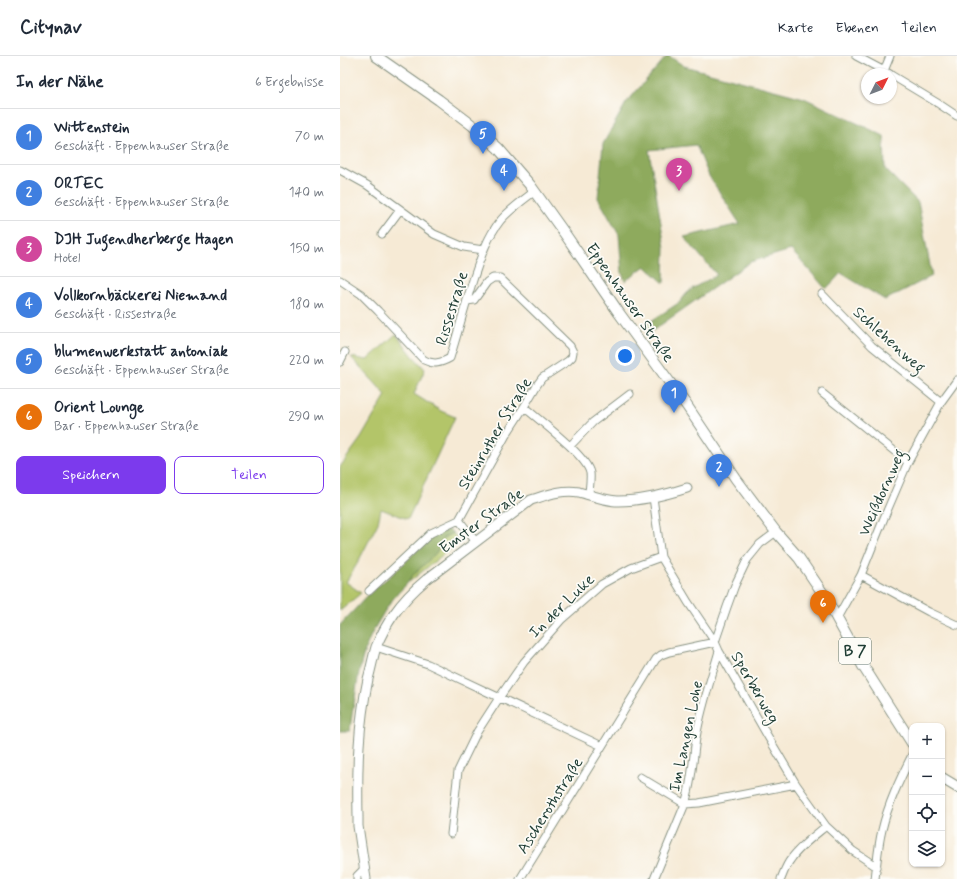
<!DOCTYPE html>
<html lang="de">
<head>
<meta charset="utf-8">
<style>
  :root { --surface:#fff; --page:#f6f6f7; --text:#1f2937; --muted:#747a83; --line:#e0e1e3; --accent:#7c3aed }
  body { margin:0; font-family:Mynerve,sans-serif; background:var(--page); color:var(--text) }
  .controls { position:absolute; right:12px; bottom:12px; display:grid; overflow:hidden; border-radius:8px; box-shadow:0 1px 3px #0004 }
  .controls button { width:36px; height:36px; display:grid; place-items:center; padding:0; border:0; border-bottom:1px solid var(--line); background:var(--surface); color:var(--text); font:20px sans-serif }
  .compass { position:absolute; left:521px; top:12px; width:36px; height:36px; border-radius:50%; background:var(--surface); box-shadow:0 1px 3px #0004; rotate:48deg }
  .you { position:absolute; left:285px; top:300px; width:14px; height:14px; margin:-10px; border:3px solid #fff; border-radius:50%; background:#1a73e8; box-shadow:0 0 0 6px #1a73e833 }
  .badge { display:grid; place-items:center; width:26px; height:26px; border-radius:50%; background:var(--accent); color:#fff; font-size:13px; font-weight:700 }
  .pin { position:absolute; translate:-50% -33px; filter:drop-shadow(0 1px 2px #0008) }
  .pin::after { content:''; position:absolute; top:21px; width:14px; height:12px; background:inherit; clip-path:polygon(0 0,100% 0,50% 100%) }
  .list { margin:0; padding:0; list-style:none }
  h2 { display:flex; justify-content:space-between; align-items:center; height:52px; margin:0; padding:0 16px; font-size:17px }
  h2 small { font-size:13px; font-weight:400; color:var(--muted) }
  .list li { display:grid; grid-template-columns:26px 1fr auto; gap:12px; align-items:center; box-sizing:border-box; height:56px; padding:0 16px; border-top:1px solid var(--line) }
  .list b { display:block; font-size:15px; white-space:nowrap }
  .list p { margin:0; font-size:13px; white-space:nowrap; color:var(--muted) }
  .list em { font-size:13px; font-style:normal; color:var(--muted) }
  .actions { display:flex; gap:8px; padding:12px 16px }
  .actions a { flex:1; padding:9px 0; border:1px solid var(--accent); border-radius:8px; text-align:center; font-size:14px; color:var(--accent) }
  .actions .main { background:var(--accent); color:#fff }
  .icon { flex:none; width:22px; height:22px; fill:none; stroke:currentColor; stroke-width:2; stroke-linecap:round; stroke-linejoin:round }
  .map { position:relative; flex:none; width:617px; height:823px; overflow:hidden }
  header { display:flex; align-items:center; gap:24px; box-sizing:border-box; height:56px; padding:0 20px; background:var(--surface); border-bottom:1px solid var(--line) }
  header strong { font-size:19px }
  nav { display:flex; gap:22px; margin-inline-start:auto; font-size:14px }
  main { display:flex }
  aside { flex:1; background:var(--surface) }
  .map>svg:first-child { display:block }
  .green { fill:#b3c569; stroke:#69814e }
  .forest { fill:#8eaa5d; stroke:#567448 }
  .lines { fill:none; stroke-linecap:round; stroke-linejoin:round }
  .street-casing { stroke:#8a9484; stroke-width:9 }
  .secondary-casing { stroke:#8a9484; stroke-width:11 }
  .primary-casing { stroke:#8a9484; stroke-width:12 }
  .street { stroke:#fff; stroke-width:7 }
  .secondary { stroke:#fff; stroke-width:9 }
  .primary { stroke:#fff; stroke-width:10 }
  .labels { text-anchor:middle; stroke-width:3.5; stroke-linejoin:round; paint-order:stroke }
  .shield { fill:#fdfcf7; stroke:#62766e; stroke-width:1 }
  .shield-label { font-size:15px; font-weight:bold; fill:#1f3d34 }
  .street-label { font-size:16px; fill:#1f3d34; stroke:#fdfcf7 }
</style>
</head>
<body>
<header>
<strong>Citynav</strong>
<nav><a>Karte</a><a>Ebenen</a><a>Teilen</a></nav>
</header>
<main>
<aside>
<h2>In der Nähe<small>6 Ergebnisse</small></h2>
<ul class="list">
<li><span class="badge" style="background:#3f7fe0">1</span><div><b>Wittenstein</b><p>Geschäft · Eppenhauser Straße</p></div><em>70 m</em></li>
<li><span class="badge" style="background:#3f7fe0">2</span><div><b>ORTEC</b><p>Geschäft · Eppenhauser Straße</p></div><em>140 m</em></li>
<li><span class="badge" style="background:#d1479c">3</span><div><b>DJH Jugendherberge Hagen</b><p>Hotel</p></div><em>150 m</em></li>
<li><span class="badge" style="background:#3f7fe0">4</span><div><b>Vollkornbäckerei Niemand</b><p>Geschäft · Rissestraße</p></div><em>180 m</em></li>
<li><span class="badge" style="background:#3f7fe0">5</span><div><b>blumenwerkstatt antoniak</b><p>Geschäft · Eppenhauser Straße</p></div><em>220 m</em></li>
<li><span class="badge" style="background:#e8710a">6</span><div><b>Orient Lounge</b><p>Bar · Eppenhauser Straße</p></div><em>290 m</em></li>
</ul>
<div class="actions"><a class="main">Speichern</a><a>Teilen</a></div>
</aside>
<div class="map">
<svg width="617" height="823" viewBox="0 0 617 823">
  <rect width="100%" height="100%" fill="#fdfcf7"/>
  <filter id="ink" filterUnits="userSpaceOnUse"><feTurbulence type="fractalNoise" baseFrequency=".025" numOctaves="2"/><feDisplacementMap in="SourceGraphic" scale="8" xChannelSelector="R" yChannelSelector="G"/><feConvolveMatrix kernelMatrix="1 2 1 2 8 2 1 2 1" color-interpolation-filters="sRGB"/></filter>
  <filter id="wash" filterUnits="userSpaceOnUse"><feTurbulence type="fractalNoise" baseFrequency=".012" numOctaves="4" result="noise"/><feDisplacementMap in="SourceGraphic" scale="16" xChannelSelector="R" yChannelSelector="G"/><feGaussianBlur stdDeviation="0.9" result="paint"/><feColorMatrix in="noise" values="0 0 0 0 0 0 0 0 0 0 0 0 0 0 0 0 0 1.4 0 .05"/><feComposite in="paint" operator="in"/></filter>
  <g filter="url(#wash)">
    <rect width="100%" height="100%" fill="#f6ead5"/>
    <path class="green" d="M56,278L72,299L85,313L74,338L101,355L115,361L68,463L41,453L38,467L17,508L6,526L21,537L0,555V411L21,382L46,339L11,301L27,304Z
      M113,477L120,485L119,486L69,526L71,521L96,497L104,481Z"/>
    <path class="forest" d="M327,0H329L344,10L464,42L544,80L545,113L578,146L592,220L545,244L501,217L486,233L451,194L410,206L308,278L302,271L340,246L346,238L353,232L377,219L344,181L400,168L369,120L356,89L309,94L325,192L324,227L305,210L285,225L282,217L279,179L258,142L263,88L286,47Z
      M106,474H110L113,477L104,481L96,497L71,521C68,528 63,532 58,537C51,545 45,554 40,563C24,588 19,612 15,642C13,653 11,664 10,675H0V569L30,537L58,513L86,485L93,480Z"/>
  </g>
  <g filter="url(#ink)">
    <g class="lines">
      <defs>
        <path id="street" d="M516,0L550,18
          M544,15L550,0
          M551,19L599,48L617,60
          M0,114L27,129L94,178L124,191L143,194
          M42,178L60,154
          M0,224L21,238L38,255L84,304C94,309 101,307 110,302C118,276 125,250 133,224C140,204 146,183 160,165C169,154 183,144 195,135
          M482,238L532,290L601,346
          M0,306L5,296
          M482,337L568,406
          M184,351C199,364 247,400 250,417C251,423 249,433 249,439
          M230,390L253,366L290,338
          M313,441L321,501L348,546L375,586L379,595L427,679L456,728L486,770L513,795L537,811
          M119,464L136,486
          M521,519L589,556L617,569
          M29,535L91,477L119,464L166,379L184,351L197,329L202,322L228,305L232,301L233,296L230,290L160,222H153L147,226L134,244L127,245
          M497,562L521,519L544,462L568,406L601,346L617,324
          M375,586L387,551L395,529L407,504L420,488L436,476
          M36,591L88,608L262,690
          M300,721L345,748
          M345,748L359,747L456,728
          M111,778L118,715L137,676L159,642L184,606L222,563L262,528L291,512L321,501
          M17,823V820L25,812
          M180,823L316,603L321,599L329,596L375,586
          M314,823L345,748C352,727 353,704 356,682C361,652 371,623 379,595
          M441,823C444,816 446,809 451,803C459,791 474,780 486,770
          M535,823C537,807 538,790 542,774C548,748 560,723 572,699"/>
        <path id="secondary" d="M26,823L18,770V761C17,713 18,670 28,623C31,613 33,601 36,591C41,579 47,568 54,558C63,545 75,533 87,523L191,444C207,439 222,433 239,436C250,439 267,445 278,445C301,445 325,439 347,432"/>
        <path id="primary" d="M36,0L99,44L132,69L158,92L190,129L225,178L279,257L347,350L396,423L436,476L459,502L484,539L523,610L572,687
          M602,722L617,731"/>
      </defs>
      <use href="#street" class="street-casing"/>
      <use href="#secondary" class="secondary-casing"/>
      <use href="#primary" class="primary-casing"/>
      <use href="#street" class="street"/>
      <use href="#secondary" class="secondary"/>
      <use href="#primary" class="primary"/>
    </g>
  </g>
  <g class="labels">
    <rect class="shield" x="499" y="582" width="32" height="26" rx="3"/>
    <g class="shield-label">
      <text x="515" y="600">B 7</text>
    </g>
    <g class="street-label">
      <text transform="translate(291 246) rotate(55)" y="6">Eppenhauser Straße</text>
      <text transform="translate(111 252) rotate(-73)" y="6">Rissestraße</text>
      <text transform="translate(550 283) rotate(42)" y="6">Schlehenweg</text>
      <text transform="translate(154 377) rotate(-59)" y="6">Steinruther Straße</text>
      <text transform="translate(541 436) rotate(-66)" y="6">Weißdornweg</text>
      <text transform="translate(141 464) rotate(-36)" y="6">Emster Straße</text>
      <text transform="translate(221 549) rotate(-44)" y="6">In der Luke</text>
      <text transform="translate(416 631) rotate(60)" y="6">Sperberweg</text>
      <text transform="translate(345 680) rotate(-78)" y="6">Im Langen Lohe</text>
      <text transform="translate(209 749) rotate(-58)" y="6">Ascherothstraße</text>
    </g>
  </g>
</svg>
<div class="controls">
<button>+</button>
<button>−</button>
<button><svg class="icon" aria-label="locate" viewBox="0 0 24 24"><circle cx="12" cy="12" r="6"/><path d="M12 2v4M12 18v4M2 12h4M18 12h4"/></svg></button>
<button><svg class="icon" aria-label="layers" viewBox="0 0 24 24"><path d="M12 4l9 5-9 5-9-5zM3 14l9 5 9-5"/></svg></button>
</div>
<svg class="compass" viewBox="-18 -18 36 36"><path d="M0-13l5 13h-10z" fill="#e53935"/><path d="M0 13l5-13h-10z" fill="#747a83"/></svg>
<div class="you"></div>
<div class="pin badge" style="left:334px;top:357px;background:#3f7fe0">1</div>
<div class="pin badge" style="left:379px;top:431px;background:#3f7fe0">2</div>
<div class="pin badge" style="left:339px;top:135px;background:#d1479c">3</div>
<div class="pin badge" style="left:164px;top:135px;background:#3f7fe0">4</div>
<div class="pin badge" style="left:143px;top:98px;background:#3f7fe0">5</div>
<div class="pin badge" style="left:483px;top:567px;background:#e8710a">6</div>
</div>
</main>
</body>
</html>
